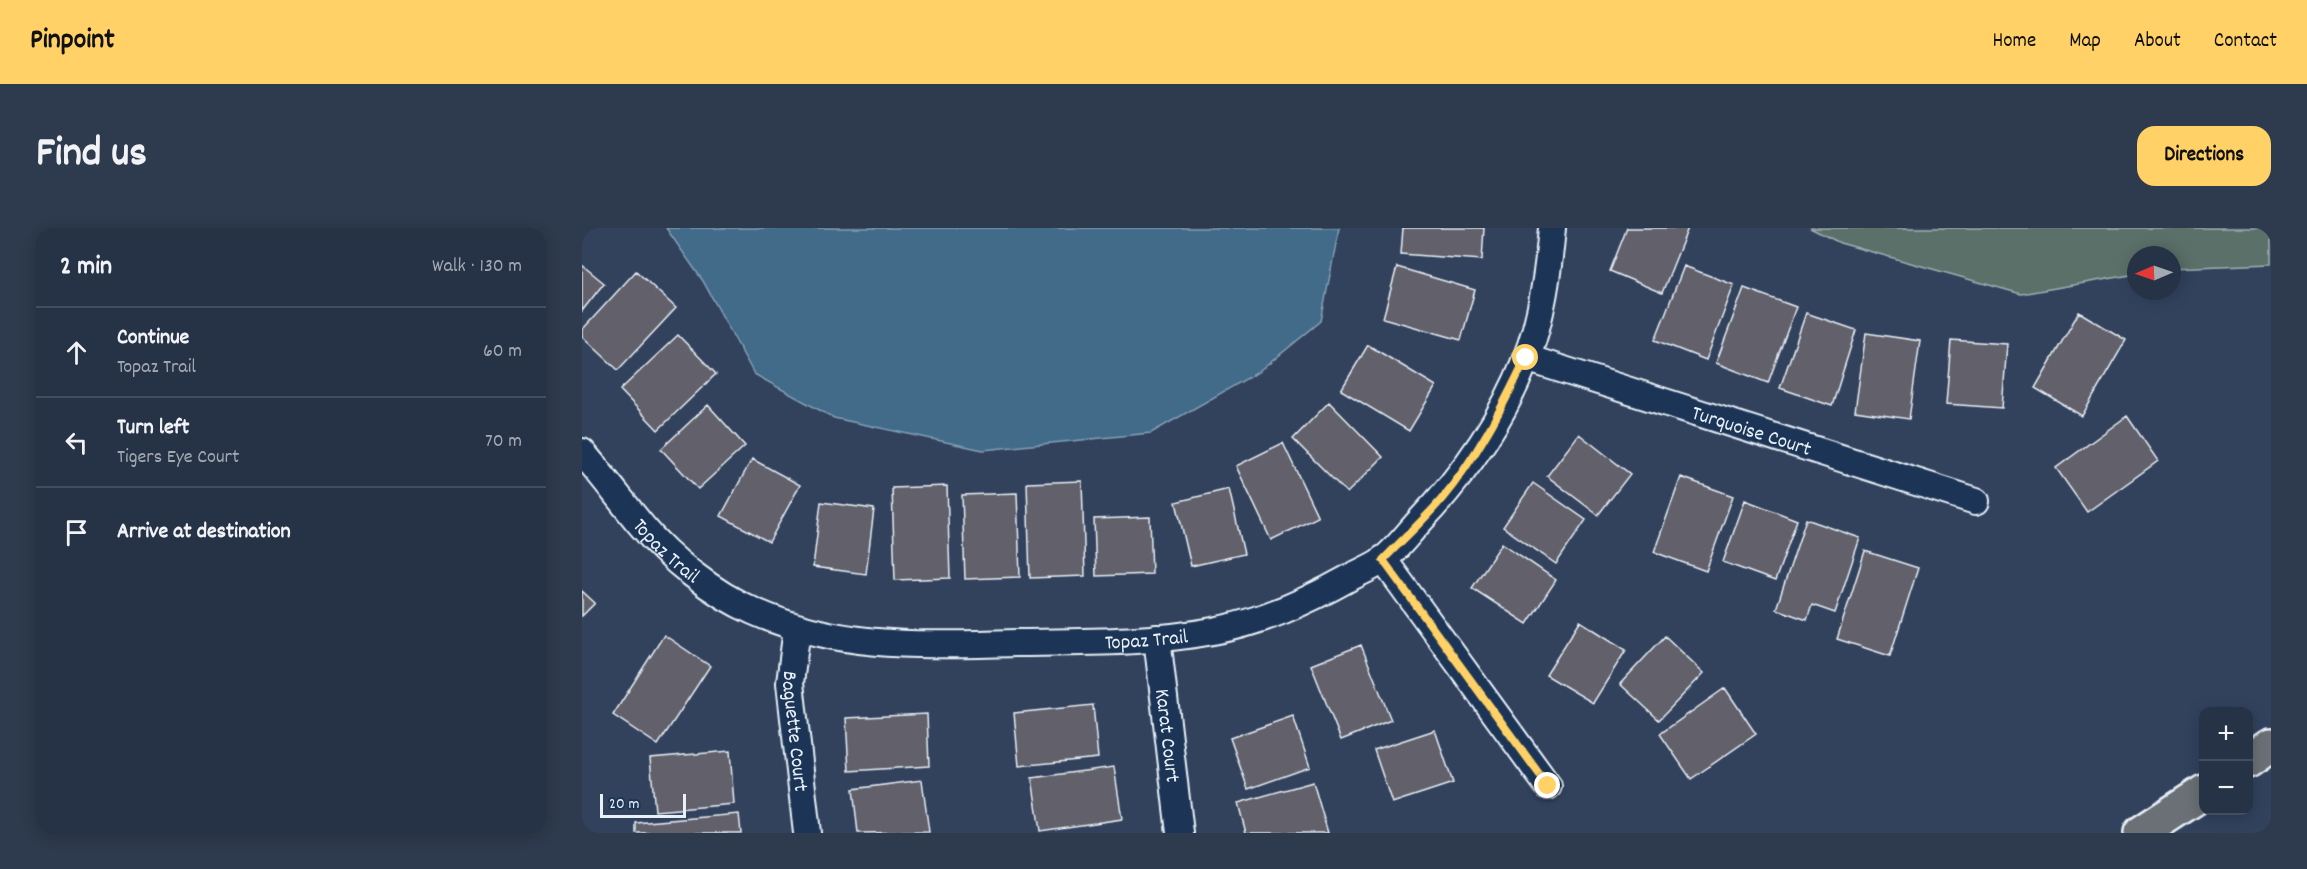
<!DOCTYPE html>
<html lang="en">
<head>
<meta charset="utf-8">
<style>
  :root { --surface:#263246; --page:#2e3a4d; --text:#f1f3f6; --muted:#a4aab3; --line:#424d5f; --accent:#ffd166 }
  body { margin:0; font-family:Dekko,sans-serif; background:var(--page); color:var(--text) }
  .controls { position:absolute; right:18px; bottom:18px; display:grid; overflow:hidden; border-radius:12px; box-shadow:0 3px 15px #0003 }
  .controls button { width:54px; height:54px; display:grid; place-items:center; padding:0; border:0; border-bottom:2px solid var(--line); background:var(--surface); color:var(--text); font:30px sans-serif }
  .compass { position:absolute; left:1545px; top:18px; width:54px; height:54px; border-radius:50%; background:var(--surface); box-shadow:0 3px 15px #0003; rotate:268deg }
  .scale { position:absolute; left:18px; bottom:15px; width:86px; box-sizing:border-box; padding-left:6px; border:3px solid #e8f1f8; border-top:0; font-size:16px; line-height:21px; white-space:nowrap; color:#e8f1f8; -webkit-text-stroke:4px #1d3557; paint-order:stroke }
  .stop { position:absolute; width:18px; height:18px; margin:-14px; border:4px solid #ffd166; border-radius:50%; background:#fff }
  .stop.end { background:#ffd166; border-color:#fff; box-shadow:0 2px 6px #0008 }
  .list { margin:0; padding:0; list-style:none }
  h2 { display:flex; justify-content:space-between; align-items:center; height:78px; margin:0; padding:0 24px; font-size:26px }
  h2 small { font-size:20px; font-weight:400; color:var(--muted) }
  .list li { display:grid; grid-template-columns:39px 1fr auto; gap:18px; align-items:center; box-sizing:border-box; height:90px; padding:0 24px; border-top:2px solid var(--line) }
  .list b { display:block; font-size:22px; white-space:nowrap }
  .list p { margin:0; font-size:20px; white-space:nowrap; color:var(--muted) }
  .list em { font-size:20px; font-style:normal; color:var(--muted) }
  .icon { flex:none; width:33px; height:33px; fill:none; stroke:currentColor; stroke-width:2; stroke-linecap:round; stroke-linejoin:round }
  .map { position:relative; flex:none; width:1689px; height:605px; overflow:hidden; border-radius:18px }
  header { display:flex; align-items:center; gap:36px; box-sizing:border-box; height:84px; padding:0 30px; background:var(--accent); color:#111 }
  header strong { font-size:28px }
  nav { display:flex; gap:33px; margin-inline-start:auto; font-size:21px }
  .intro { display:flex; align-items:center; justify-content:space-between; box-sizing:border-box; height:144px; padding:0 36px }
  h1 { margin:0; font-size:42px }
  .button { padding:15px 27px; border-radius:18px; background:var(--accent); color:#111; font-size:21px; font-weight:700 }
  main { display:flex; gap:36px; padding:0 36px }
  aside { flex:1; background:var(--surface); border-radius:18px; box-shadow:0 3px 15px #0003 }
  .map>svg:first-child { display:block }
  .green { fill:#5b706b; stroke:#a2b0b2; stroke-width:1.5 }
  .water { fill:#426b89; stroke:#84a1b5; stroke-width:1.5 }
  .building { fill:#62616b; stroke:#e8f1f8; stroke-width:1.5 }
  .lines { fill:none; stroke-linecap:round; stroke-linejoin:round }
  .street-casing { stroke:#e8f1f8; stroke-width:30 }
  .highway-casing { stroke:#e8f1f8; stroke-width:38 }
  .street { stroke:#1d3557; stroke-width:26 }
  .highway { stroke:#6a7074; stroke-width:33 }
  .route { stroke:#ffd166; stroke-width:8 }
  .labels { text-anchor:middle; stroke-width:5; stroke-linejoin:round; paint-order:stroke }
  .street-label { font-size:21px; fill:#e8f1f8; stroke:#1d3557 }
</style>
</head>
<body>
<header>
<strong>Pinpoint</strong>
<nav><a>Home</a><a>Map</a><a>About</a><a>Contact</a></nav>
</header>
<div class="intro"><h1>Find us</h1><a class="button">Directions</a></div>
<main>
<aside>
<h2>2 min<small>Walk · 130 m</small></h2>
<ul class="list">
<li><svg class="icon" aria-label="ahead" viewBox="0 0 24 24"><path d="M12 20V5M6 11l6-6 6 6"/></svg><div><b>Continue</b><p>Topaz Trail</p></div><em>60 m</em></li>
<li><svg class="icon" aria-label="left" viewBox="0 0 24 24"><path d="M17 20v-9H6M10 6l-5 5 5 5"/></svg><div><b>Turn left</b><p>Tigers Eye Court</p></div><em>70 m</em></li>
<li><svg class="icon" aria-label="arrive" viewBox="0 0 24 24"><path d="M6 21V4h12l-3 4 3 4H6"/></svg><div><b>Arrive at destination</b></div></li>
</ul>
</aside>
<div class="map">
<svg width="1689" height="605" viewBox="0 0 1689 605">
  <rect width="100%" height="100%" fill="#32425d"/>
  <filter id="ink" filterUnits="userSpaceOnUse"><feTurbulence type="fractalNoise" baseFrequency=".0167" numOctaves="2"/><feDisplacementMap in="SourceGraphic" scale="12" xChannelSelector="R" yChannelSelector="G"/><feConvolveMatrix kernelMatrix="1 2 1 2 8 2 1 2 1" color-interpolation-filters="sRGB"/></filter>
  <g filter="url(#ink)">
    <path class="green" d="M1228,0H1689V36L1590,40V27H1554V46L1439,66L1258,15Z"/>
    <path class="water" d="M84,0H757L739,93L678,143L569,205L401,222L252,190L172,146L121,53Z"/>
    <path class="building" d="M821,0H902L900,32L819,26Z
      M1045,0H1106L1080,65L1028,43Z
      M0,37L22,55L0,83Z
      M1102,38L1152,57L1124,132L1073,112Z
      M815,39L893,62L879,112L801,90Z
      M54,43L94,80L36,142L0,108V102Z
      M1162,60L1214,79L1186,155L1134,135Z
      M1497,84L1544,112L1500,188L1453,160Z
      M1224,85L1274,102L1250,178L1198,160Z
      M1284,105L1338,113L1327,191L1273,183Z
      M96,107L134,146L76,202L38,162Z
      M1369,112L1425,116L1420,180L1364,176Z
      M786,117L854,158L827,203L759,162Z
      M747,174L801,229L765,265L711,211Z
      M126,177L163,218L116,261L79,221Z
      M1545,188L1576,233L1505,284L1474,240Z
      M997,206L1048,246L1016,287L965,248Z
      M701,215L736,289L689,312L654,238Z
      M170,231L218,257L187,314L139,288Z
      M1099,249L1151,268L1124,343L1072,324Z
      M500,253L503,348L448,350L445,255Z
      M951,255L1004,292L974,336L921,299Z
      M365,258L368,350L313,352L310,260Z
      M647,261L662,326L609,338L594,274Z
      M435,265L438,349L383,351L380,267Z
      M1163,272L1215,292L1193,353L1141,334Z
      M239,274L292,281L284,346L231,339Z
      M568,289L570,346L514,348L512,291Z
      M1224,291L1278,310L1253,385L1230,377L1225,392L1194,381Z
      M920,315L974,352L945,396L890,360Z
      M1283,323L1336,340L1308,428L1255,411Z
      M0,363L13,375L0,388Z
      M998,393L1044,422L1011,475L964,447Z
      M82,407L128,438L76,517L31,487Z
      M1083,408L1122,445L1077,492L1038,456Z
      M779,417L809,492L759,512L729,437Z
      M1143,460L1174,506L1109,551L1078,506Z
      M511,477L516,530L437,538L432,485Z
      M345,486L347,538L267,543L264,490Z
      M711,488L728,539L666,561L648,510Z
      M853,502L871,555L810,575L792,522Z
      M148,523L152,576L73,583L68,530Z
      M532,539L540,591L458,603L450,550Z
      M340,552L347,604L276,605L271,561Z
      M731,554L746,605H664L656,575Z
      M157,586L159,605H54V595Z"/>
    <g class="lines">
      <defs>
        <g id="street">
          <path id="s1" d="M944,130L1394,273"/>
          <path id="s2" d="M0,224C21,248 40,274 60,298C87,331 132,366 171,383C259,422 340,417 434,415C499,414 567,415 631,403C680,394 724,374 767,350C778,344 791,339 801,332C814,322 825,307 836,295C881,248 920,192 944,131C960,90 966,44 970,0"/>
          <path d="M801,331L966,558"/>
          <path id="s3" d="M215,400L208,455L225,605"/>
          <path id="s4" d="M575,410L598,605"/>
        </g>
        <path id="highway" d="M1666,533L1689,517
          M1559,605L1622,564"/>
      </defs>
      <use href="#street" class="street-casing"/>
      <use href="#highway" class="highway-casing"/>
      <use href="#street" class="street"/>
      <use href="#highway" class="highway"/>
    </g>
  </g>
  <g class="lines" filter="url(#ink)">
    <path class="route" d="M944,130C920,180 895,229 859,272C841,293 820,312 801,332L966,558"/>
  </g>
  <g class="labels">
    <g class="street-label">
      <text dy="7" stroke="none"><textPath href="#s1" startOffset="237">Turquoise Court</textPath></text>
      <text dy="7" stroke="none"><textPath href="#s2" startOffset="130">Topaz Trail</textPath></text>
      <text dy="7" stroke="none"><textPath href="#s2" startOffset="634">Topaz Trail</textPath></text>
      <text dy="7" stroke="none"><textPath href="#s3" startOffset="104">Baguette Court</textPath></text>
      <text dy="7" stroke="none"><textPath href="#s4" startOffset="98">Karat Court</textPath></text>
    </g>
  </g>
</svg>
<div class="controls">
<button>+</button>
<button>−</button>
</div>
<svg class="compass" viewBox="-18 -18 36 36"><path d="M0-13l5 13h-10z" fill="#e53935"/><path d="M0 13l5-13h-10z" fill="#a4aab3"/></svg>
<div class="scale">20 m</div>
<div class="stop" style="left:944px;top:130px"></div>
<div class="stop end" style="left:966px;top:558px"></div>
</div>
</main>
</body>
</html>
